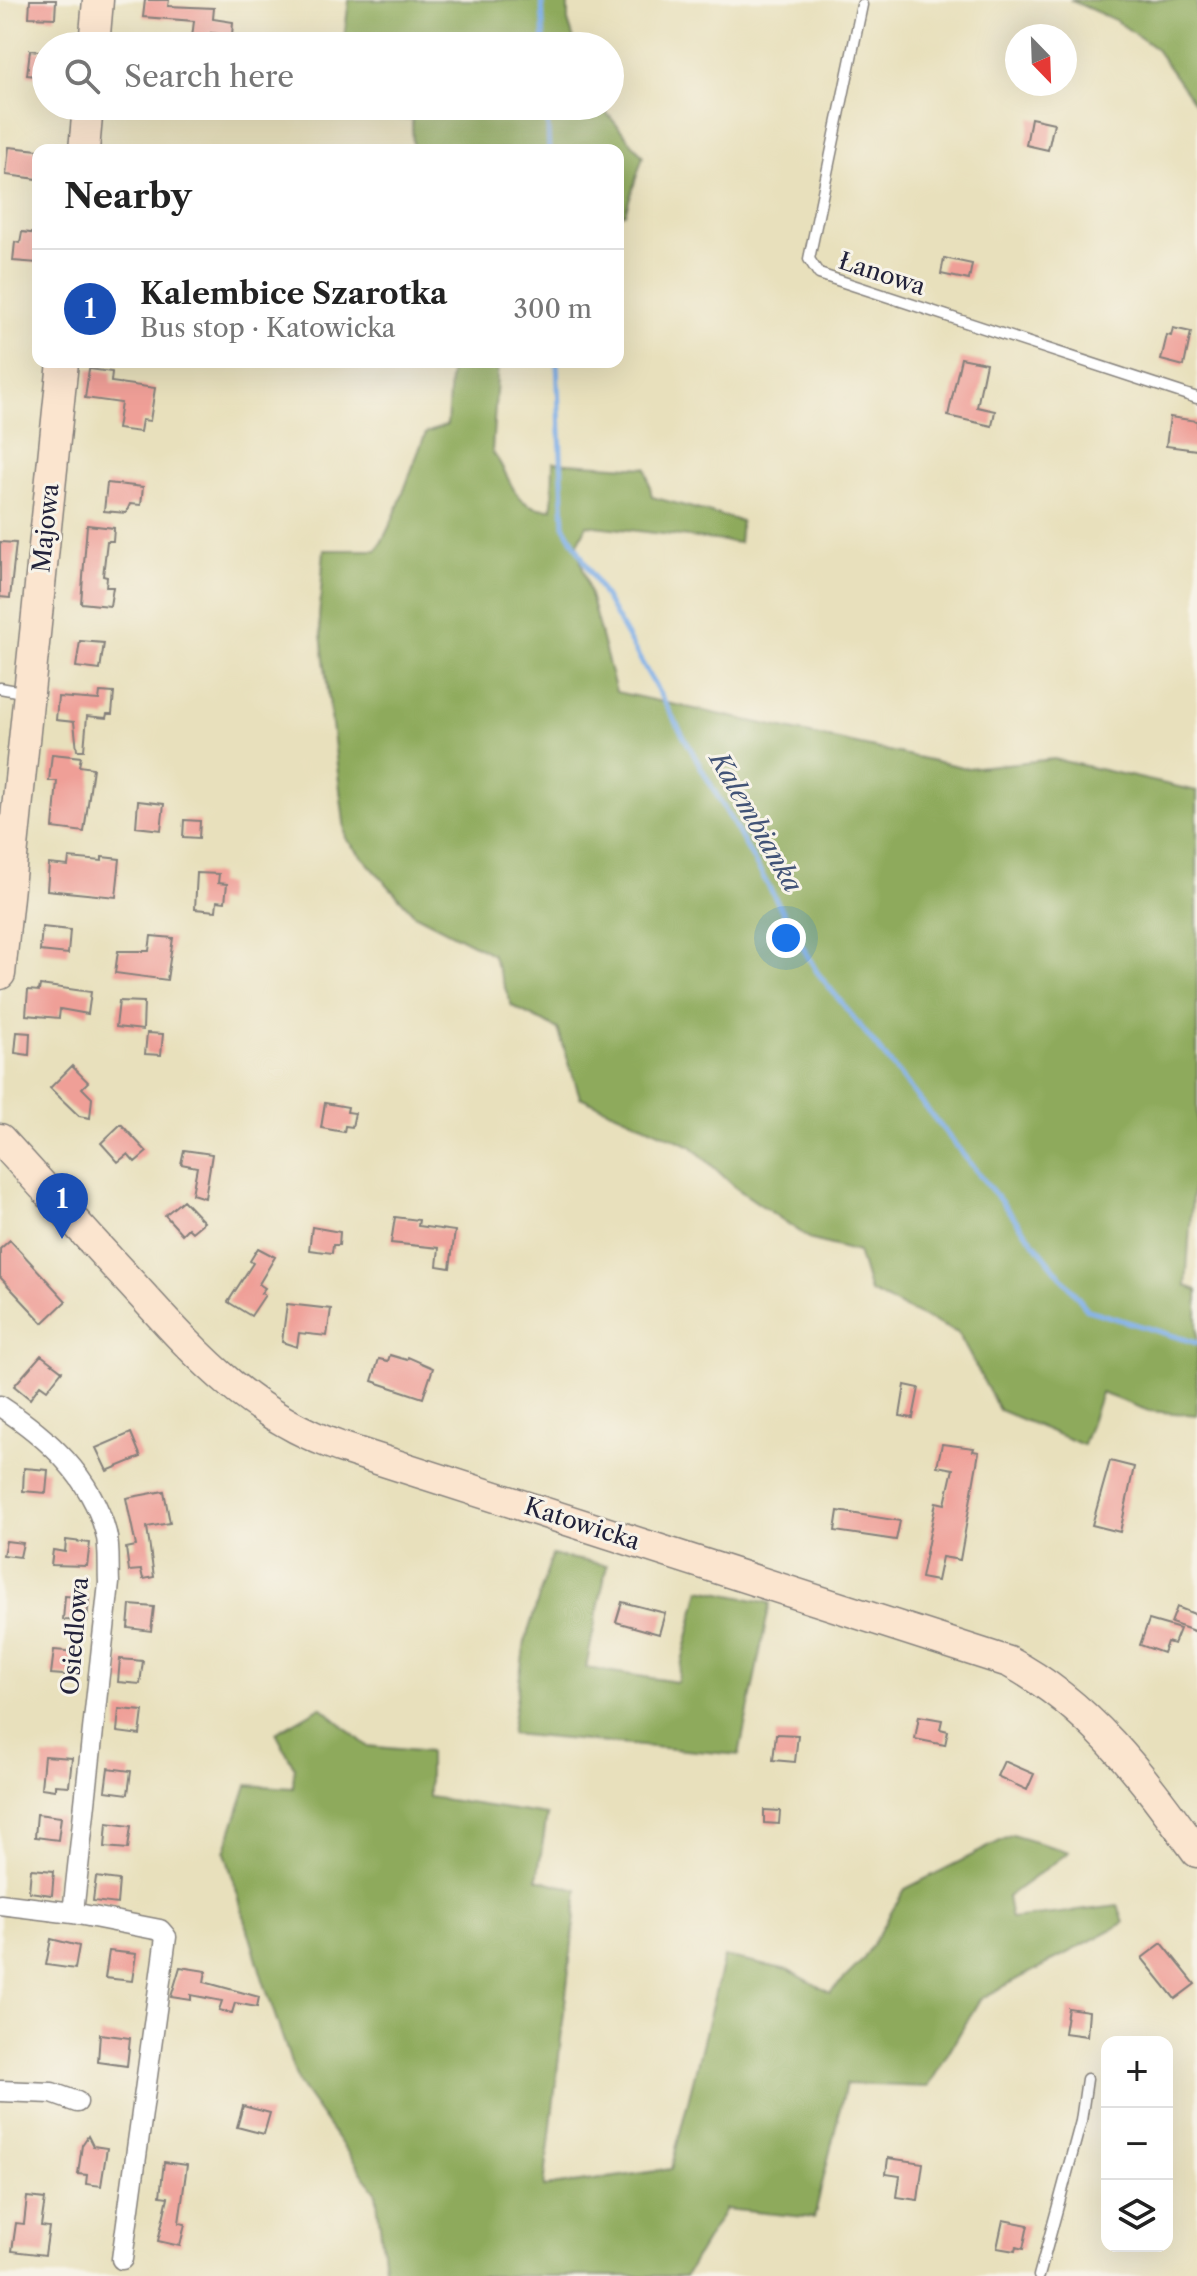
<!DOCTYPE html>
<html lang="en">
<head>
<meta charset="utf-8">
<style>
  :root { --surface:#fff; --page:#f2f2f2; --text:#222; --muted:#767676; --line:#e0e0e0; --accent:#0b8043 }
  body { margin:0; font-family:"Libre Caslon Text",serif; background:var(--page); color:var(--text) }
  .controls { position:absolute; right:24px; bottom:24px; display:grid; overflow:hidden; border-radius:16px; box-shadow:0 8px 32px #0002 }
  .controls button { width:72px; height:72px; display:grid; place-items:center; padding:0; border:0; border-bottom:2px solid var(--line); background:var(--surface); color:var(--text); font:40px sans-serif }
  .compass { position:absolute; left:1005px; top:24px; width:72px; height:72px; border-radius:50%; background:var(--surface); box-shadow:0 8px 32px #0002; rotate:157deg }
  .you { position:absolute; left:786px; top:938px; width:28px; height:28px; margin:-20px; border:6px solid #fff; border-radius:50%; background:#1a73e8; box-shadow:0 0 0 12px #1a73e833 }
  .badge { display:grid; place-items:center; width:52px; height:52px; border-radius:50%; background:var(--accent); color:#fff; font-size:26px; font-weight:700 }
  .pin { position:absolute; translate:-50% -66px; filter:drop-shadow(0 2px 4px #0008) }
  .pin::after { content:''; position:absolute; top:42px; width:28px; height:24px; background:inherit; clip-path:polygon(0 0,100% 0,50% 100%) }
  .list { margin:0; padding:0; list-style:none }
  h2 { display:flex; justify-content:space-between; align-items:center; height:104px; margin:0; padding:0 32px; font-size:34px }
  h2 small { font-size:26px; font-weight:400; color:var(--muted) }
  .list li { display:grid; grid-template-columns:52px 1fr auto; gap:24px; align-items:center; box-sizing:border-box; height:120px; padding:0 32px; border-top:2px solid var(--line) }
  .list b { display:block; font-size:30px; white-space:nowrap }
  .list p { margin:0; font-size:26px; white-space:nowrap; color:var(--muted) }
  .list em { font-size:26px; font-style:normal; color:var(--muted) }
  .icon { flex:none; width:44px; height:44px; fill:none; stroke:currentColor; stroke-width:2; stroke-linecap:round; stroke-linejoin:round }
  .map { position:relative; flex:none; width:1197px; height:2276px; overflow:hidden }
  .search { position:absolute; background:var(--surface); box-shadow:0 8px 32px #0002; left:32px; top:32px; width:592px; height:88px; display:flex; align-items:center; gap:20px; box-sizing:border-box; padding:0 28px; border-radius:44px; color:var(--muted); font-size:30px }
  .panel { position:absolute; background:var(--surface); box-shadow:0 8px 32px #0002; left:32px; top:144px; width:592px; height:224px; border-radius:16px }
  .map>svg:first-child { display:block }
  .forest { fill:#8eaa5c; stroke:#58664c; stroke-width:2 }
  .lines { fill:none; stroke-linecap:round; stroke-linejoin:round }
  .stream { stroke:#7bade7; stroke-width:5 }
  .building { fill:#ef9f97 }
  .lane-casing { stroke:#85817c; stroke-width:13 }
  .street-casing { stroke:#85817c; stroke-width:23 }
  .secondary-casing { stroke:#85817c; stroke-width:33 }
  .lane { stroke:#fff; stroke-width:10 }
  .street { stroke:#fff; stroke-width:20 }
  .secondary { stroke:#fbe5cf; stroke-width:30 }
  .labels { text-anchor:middle; stroke-width:6; stroke-linejoin:round; paint-order:stroke }
  .street-label { font-size:24px; fill:#22223b; stroke:#f7f3e8 }
  .water-label { font-size:26px; font-style:italic; fill:#415377; stroke:#f7f3e8 }
</style>
</head>
<body>
<div class="map">
<svg width="1197" height="2276" viewBox="0 0 1197 2276">
  <rect width="100%" height="100%" fill="#f7f3e8"/>
  <filter id="ink" filterUnits="userSpaceOnUse"><feTurbulence type="fractalNoise" baseFrequency=".0125" numOctaves="2"/><feDisplacementMap in="SourceGraphic" scale="16" xChannelSelector="R" yChannelSelector="G"/><feConvolveMatrix kernelMatrix="1 2 1 2 8 2 1 2 1" color-interpolation-filters="sRGB"/></filter>
  <filter id="wash" filterUnits="userSpaceOnUse"><feTurbulence type="fractalNoise" baseFrequency=".006" numOctaves="4" result="noise"/><feDisplacementMap in="SourceGraphic" scale="32" xChannelSelector="R" yChannelSelector="G"/><feGaussianBlur stdDeviation="1.8" result="paint"/><feColorMatrix in="noise" values="0 0 0 0 0 0 0 0 0 0 0 0 0 0 0 0 0 1.4 0 .05"/><feComposite in="paint" operator="in"/></filter>
  <g filter="url(#wash)">
    <rect width="100%" height="100%" fill="#e8e0bc"/>
    <path class="forest" d="M349,0H568V21L576,46H343Z
      M1070,0H1197V107L1155,48L1115,20Z
      M334,106H601L643,156L625,213L618,216V150H413L412,119L333,114Z
      M451,362H498L492,452C514,477 509,510 552,509L553,462L646,468L652,497L741,521L739,543L587,525L577,546L616,692L967,768L1054,759L1197,791V1126L1186,1286L1197,1290V1415L1149,1411L1101,1393L1083,1445L999,1410L958,1333L870,1292L858,1252L812,1240L736,1188L691,1146L580,1097L558,1029L512,1006L492,954L414,914L346,839L319,618L324,550H377C399,513 409,472 426,433L447,425Z
      M552,1555L607,1565L586,1668L677,1682L700,1589L770,1603L739,1755L511,1734L525,1642Z
      M321,1707L367,1746L429,1752V1797L547,1815L537,1879L578,1890L544,2187L671,2169L724,1957L789,1970L830,1993L863,1960L905,1889L1012,1835L1069,1852L1007,1897L1011,1919L1118,1906L1124,1923L980,1999L928,2087L846,2084L814,2218L725,2209L685,2276H386L376,2192L298,2083L263,1980L225,1852L247,1785L293,1788L294,1767L276,1733Z"/>
    <g class="lines">
      <path class="stream" d="M542,0L544,46
        M547,106L549,150
        M557,362L564,525L817,972L1088,1310L1197,1343"/>
    </g>
    <g id="blocks">
      <path class="building" d="M30,0H56L55,18L29,17Z
        M145,0H169L168,6L214,8L213,19L233,22L232,36L211,33L210,46H191L194,21L143,17Z
        M30,50L46,52V77L27,75Z
        M1031,118L1054,123L1048,150L1026,145Z
        M9,147L38,150V179L6,175Z
        M22,232L38,234V263L13,261L15,242L20,243Z
        M944,258L972,264L969,280L941,274Z
        M1173,328L1191,332L1184,366L1161,360L1167,335L1171,336Z
        M961,358L986,363L977,407L995,411L992,426L948,416Z
        M89,369L112,372L111,382L155,388L150,421L142,420L140,432L117,429L121,403L85,398Z
        M1170,417L1197,421V450L1166,446Z
        M107,483L143,487L141,505L130,504L126,513L104,511Z
        M87,525L114,528L113,541H107L103,576L107,577L106,587H113L110,606L81,603Z
        M0,542L16,543L10,598L0,597Z
        M80,641L104,643L100,670L76,667Z
        M100,692L114,693L112,714H107L106,718L87,716L84,750H77L74,722L56,720L58,697L99,700Z
        M52,754L81,757L79,766L93,768L84,832L53,828L57,781H49Z
        M138,801L164,804L161,830L136,827Z
        M184,820L200,821L199,838L183,837Z
        M102,857L120,859L116,897L47,890L49,864L68,866L69,858L102,861Z
        M197,873L219,874L218,883L227,884L225,902L217,901L216,911L195,909Z
        M42,927L70,930L68,954L40,951Z
        M151,936L173,938L167,980L115,973L118,951H149Z
        M40,985L91,992L88,1014L60,1009L59,1018L26,1015L28,990L39,991Z
        M119,1001L144,1002L143,1030L116,1027Z
        M17,1032L30,1033L29,1055L15,1053Z
        M147,1033L163,1034L161,1055L145,1054Z
        M72,1066L88,1082L82,1088L92,1098L90,1118L79,1116L50,1088Z
        M325,1103L348,1107L347,1112L355,1113L352,1127L345,1126L344,1132L321,1128Z
        M121,1124L147,1152L135,1162L128,1154L118,1162L101,1143Z
        M184,1150L212,1154L205,1198L192,1194L197,1167L181,1164Z
        M183,1200L204,1222L192,1232L188,1228L182,1234L165,1215Z
        M395,1217L419,1220L418,1226L455,1231L450,1268L437,1266L439,1248L391,1243Z
        M312,1227L340,1232L339,1245H333L332,1253L309,1250Z
        M10,1240L66,1301L43,1323L0,1277V1249Z
        M258,1248L275,1257L259,1284L265,1288L261,1293L265,1295L251,1316L228,1302L253,1263L250,1261Z
        M287,1304L331,1309L327,1336L299,1333L297,1347L282,1342Z
        M41,1355L62,1371L47,1390L40,1385L30,1399L14,1386Z
        M390,1355L407,1360L408,1357L433,1368L423,1398L372,1381L379,1359L388,1361Z
        M905,1385L919,1388L913,1418L900,1416Z
        M131,1433L141,1457L107,1471L96,1448Z
        M942,1444L974,1448L973,1451L979,1452L960,1560L942,1557L937,1581L921,1578L936,1502L945,1504L953,1469L937,1466Z
        M1110,1461L1134,1467L1120,1532L1092,1525Z
        M24,1468L48,1470L46,1493L23,1491Z
        M164,1491L170,1523L147,1527L154,1577L143,1579L141,1570L129,1571L126,1548L136,1546L126,1498Z
        M838,1511L900,1521L896,1540L835,1531Z
        M66,1540L90,1543L87,1566L51,1565L53,1550L65,1552Z
        M6,1541L23,1543L20,1557L3,1555Z
        M65,1596L89,1598L87,1621L63,1620Z
        M622,1602L665,1613L659,1634L616,1622Z
        M130,1605L154,1607L151,1631L128,1628Z
        M1177,1607L1197,1615V1632L1171,1623Z
        M1149,1620L1180,1629L1174,1644L1167,1642L1163,1653L1140,1645Z
        M54,1650L77,1652L75,1676L51,1674Z
        M120,1659L143,1661L140,1684L118,1682Z
        M119,1709L143,1711L140,1735L117,1732Z
        M919,1716L942,1720L940,1729L948,1731L945,1745L915,1739Z
        M776,1734L798,1735L795,1762L773,1760Z
        M44,1756L72,1758L69,1786L55,1785V1790L41,1788Z
        M1004,1761L1034,1774L1027,1790L997,1776Z
        M108,1768L131,1771L128,1794L105,1791Z
        M764,1810L780,1811L779,1824L764,1823Z
        M37,1814L61,1817L58,1840L35,1837Z
        M107,1823L131,1826L128,1849L105,1847Z
        M31,1869L54,1871L52,1895L29,1892Z
        M96,1877L119,1880L117,1904L93,1901Z
        M51,1939L79,1946L75,1969L46,1965Z
        M1162,1943L1195,1984L1175,1999L1142,1958Z
        M109,1951L136,1954L132,1981L105,1978Z
        M180,1967L206,1971L204,1982L259,1997L257,2007L235,2003L232,2013L219,2010L222,2001L191,1995V2000L171,1997Z
        M1068,2008L1089,2011L1087,2036L1064,2033Z
        M100,2034L130,2038L127,2066L98,2062Z
        M243,2106L270,2113L264,2134L237,2127Z
        M88,2136L93,2146L107,2148L101,2186L86,2184L87,2175L78,2174L82,2145Z
        M888,2158L923,2163L918,2200L897,2197L900,2176L886,2174Z
        M164,2162L187,2165L179,2223L185,2224L180,2246L158,2241L168,2197L160,2196Z
        M27,2197L45,2199L41,2226L49,2227L45,2255L12,2251L16,2223L24,2224Z
        M1003,2220L1028,2225L1023,2249L1016,2247L1015,2251L997,2248Z"/>
    </g>
  </g>
  <g filter="url(#ink)">
    <use href="#blocks" fill-opacity="0" stroke="#85817c" stroke-width="2"/>
    <g class="lines">
      <defs>
        <path id="lane" d="M862,5L809,259L819,274L1197,398
          M0,688L27,693
          M1039,2276L1081,2121L1087,2079"/>
        <path id="street" d="M0,1406C47,1437 91,1476 106,1533C110,1548 108,1567 109,1583L73,1913
          M0,1904L73,1913L160,1930L166,1937L122,2259
          M0,2091L52,2093L77,2102"/>
        <path id="secondary" d="M94,46L98,0
          M84,150L88,106
          M0,974L63,362
          M0,1139C44,1187 87,1236 131,1283C196,1354 247,1414 340,1447L1009,1662C1091,1705 1143,1778 1197,1852"/>
      </defs>
      <use href="#lane" class="lane-casing"/>
      <use href="#street" class="street-casing"/>
      <use href="#secondary" class="secondary-casing"/>
      <use href="#lane" class="lane"/>
      <use href="#street" class="street"/>
      <use href="#secondary" class="secondary"/>
    </g>
  </g>
  <g class="labels">
    <g class="street-label">
      <text transform="translate(882 274) rotate(18)" y="8">Łanowa</text>
      <text transform="translate(46 528) rotate(-84)" y="8">Majowa</text>
      <text transform="translate(582 1524) rotate(18)" y="8">Katowicka</text>
      <text transform="translate(75 1636) rotate(-85)" y="8">Osiedlowa</text>
    </g>
    <g class="water-label">
      <text transform="translate(756 822) rotate(60)" y="9">Kalembianka</text>
    </g>
  </g>
</svg>
<div class="controls">
<button>+</button>
<button>−</button>
<button><svg class="icon" aria-label="layers" viewBox="0 0 24 24"><path d="M12 4l9 5-9 5-9-5zM3 14l9 5 9-5"/></svg></button>
</div>
<svg class="compass" viewBox="-18 -18 36 36"><path d="M0-13l5 13h-10z" fill="#e53935"/><path d="M0 13l5-13h-10z" fill="#767676"/></svg>
<div class="you"></div>
<div class="pin badge" style="left:62px;top:1239px;background:#1a4fb4">1</div>
<div class="search"><svg class="icon" aria-label="search" viewBox="0 0 24 24"><circle cx="10" cy="10" r="6"/><path d="M15 15l6 6"/></svg>Search here</div>
<section class="panel">
<h2>Nearby<small></small></h2>
<ul class="list">
<li><span class="badge" style="background:#1a4fb4">1</span><div><b>Kalembice Szarotka</b><p>Bus stop · Katowicka</p></div><em>300 m</em></li>
</ul>
</section>
</div>
</body>
</html>
